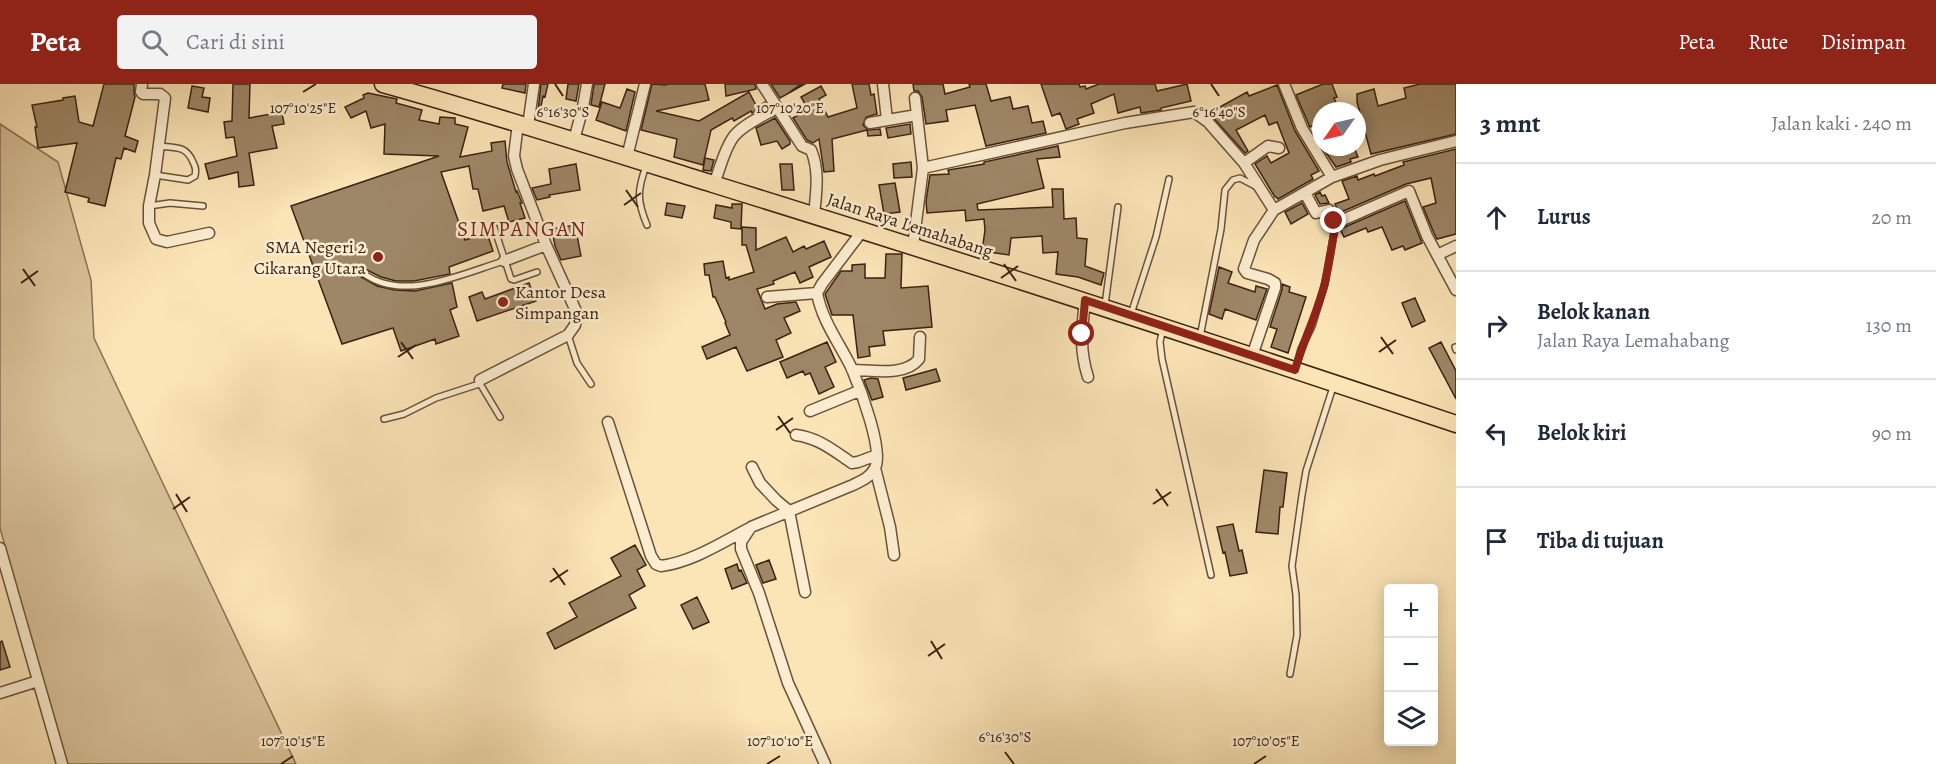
<!DOCTYPE html>
<html lang="id">
<head>
<meta charset="utf-8">
<style>
  :root { --surface:#fff; --page:#f2f2f3; --text:#1f2937; --muted:#747a83; --line:#e0e1e3; --accent:#8f2418 }
  body { margin:0; font-family:Alegreya,serif; background:var(--page); color:var(--text) }
  .controls { position:absolute; right:18px; bottom:18px; display:grid; overflow:hidden; border-radius:6px; box-shadow:0 3px 15px #0003 }
  .controls button { width:54px; height:54px; display:grid; place-items:center; padding:0; border:0; border-bottom:2px solid var(--line); background:var(--surface); color:var(--text); font:30px sans-serif }
  .compass { position:absolute; left:1312px; top:18px; width:54px; height:54px; border-radius:50%; background:var(--surface); box-shadow:0 3px 15px #0003; rotate:236deg }
  .stop { position:absolute; width:18px; height:18px; margin:-14px; border:4px solid #8f2418; border-radius:50%; background:#fff }
  .stop.end { background:#8f2418; border-color:#fff; box-shadow:0 2px 6px #0008 }
  .list { margin:0; padding:0; list-style:none }
  h2 { display:flex; justify-content:space-between; align-items:center; height:78px; margin:0; padding:0 24px; font-size:26px }
  h2 small { font-size:20px; font-weight:400; color:var(--muted) }
  .list li { display:grid; grid-template-columns:39px 1fr auto; gap:18px; align-items:center; box-sizing:border-box; height:108px; padding:0 24px; border-top:2px solid var(--line) }
  .list b { display:block; font-size:22px; white-space:nowrap }
  .list p { margin:0; font-size:20px; white-space:nowrap; color:var(--muted) }
  .list em { font-size:20px; font-style:normal; color:var(--muted) }
  .icon { flex:none; width:33px; height:33px; fill:none; stroke:currentColor; stroke-width:2; stroke-linecap:round; stroke-linejoin:round }
  .map { position:relative; flex:none; width:1456px; height:680px; overflow:hidden }
  header { display:flex; align-items:center; gap:36px; box-sizing:border-box; height:84px; padding:0 30px; background:var(--accent); color:#fff }
  header strong { font-size:28px }
  nav { display:flex; gap:33px; margin-inline-start:auto; font-size:21px }
  .search { width:420px; height:54px; background:var(--page); display:flex; align-items:center; gap:15px; box-sizing:border-box; padding:0 21px; border-radius:6px; color:var(--muted); font-size:22px }
  main { display:flex }
  aside { flex:1; background:var(--surface) }
  .map>svg:first-child { display:block }
  .green { fill:#dac39a; stroke:#8a7256; stroke-width:1.5 }
  .building { fill:#9e8767; stroke:#3a2211; stroke-width:1.5 }
  .lines { fill:none; stroke-linecap:round; stroke-linejoin:round }
  .service-casing { stroke:#6a523a; stroke-width:8 }
  .minor-casing { stroke:#6a523a; stroke-width:13 }
  .primary-casing { stroke:#3a2211; stroke-width:19 }
  .service { stroke:#fcedd0; stroke-width:5 }
  .minor { stroke:#fcedd0; stroke-width:10 }
  .primary { stroke:#fbe4b6; stroke-width:16 }
  .route { stroke:#8f2418; stroke-width:8 }
  .ticks { fill:none; stroke:#3a2211; stroke-width:2 }
  .poi-dot { fill:#8f2418; stroke:#fcedd0; stroke-width:2 }
  .labels { text-anchor:middle; stroke-width:5; stroke-linejoin:round; paint-order:stroke }
  .street-label { font-size:18px; fill:#3a2211; stroke:#fcedd0 }
  .poi-label { font-size:18px; fill:#3a2211; stroke:#fcedd0; text-anchor:end }
  .quarter-label { font-size:21px; letter-spacing:1.5px; fill:#7a1f14; stroke:#fcedd0 }
  .ticks-label { font-size:15px; text-anchor:middle; fill:#3a2211; stroke:#fcedd0; stroke-width:5; stroke-linejoin:round; paint-order:stroke }
</style>
</head>
<body>
<header>
<strong>Peta</strong>
<div class="search"><svg class="icon" aria-label="search" viewBox="0 0 24 24"><circle cx="10" cy="10" r="6"/><path d="M15 15l6 6"/></svg>Cari di sini</div>
<nav><a>Peta</a><a>Rute</a><a>Disimpan</a></nav>
</header>
<main>
<div class="map">
<svg width="1456" height="680" viewBox="0 0 1456 680">
  <rect width="100%" height="100%" fill="#fbe4b6"/>
  <filter id="stains"><feTurbulence type="fractalNoise" baseFrequency=".00333" numOctaves="4"/><feColorMatrix values="0 0 0 0 .2 0 0 0 0 .09 0 0 0 0 .02 0 0 0 .5 -.17"/></filter>
  <radialGradient id="worn" r=".72"><stop offset=".6" stop-color="#630" stop-opacity="0"/><stop offset="1" stop-color="#630" stop-opacity=".3"/></radialGradient>
  <path class="green" d="M0,40L58,78L91,196L94,254L296,680H66L0,444Z"/>
  <path class="building" d="M104,0H134V8L135,13L125,52L138,57L135,68L124,64L121,75L116,74L105,122L88,118L89,114L65,108L77,59L38,64L35,43H37L32,21L63,16V14L75,12L79,38L93,42Z
    M233,0H250L249,34L282,28L284,40L272,42L277,64L249,69L254,101L239,103L238,88L209,95L205,80L237,72L234,53L226,54L224,38L232,37Z
    M503,0H526L525,9L502,4Z
    M541,0H548L545,13L543,12L540,27H538Z
    M568,0H579L576,17L566,15Z
    M594,0H605L599,23L591,21Z
    M652,0L666,1V0H705L709,16L656,27L699,37L749,8L757,23L765,18L767,21L752,29L751,27L734,37L732,34L711,46L703,81L674,73L677,55L641,46Z
    M725,0H755L756,5L726,12Z
    M771,0H805L780,14Z
    M852,0H869L871,11L874,10L877,30L866,33L863,41L868,46L880,45L881,51L868,52L867,46L832,55L834,87L824,88L819,55L813,59L807,56L793,34L808,25L801,13L821,2L826,11L819,15L828,33L857,24Z
    M913,0H943L945,10L970,3L969,0H986L991,17L1010,13L1013,25L1028,22L1032,39L1043,37L1046,49L986,62L975,21L946,26L948,37L926,40L922,13L918,7H914Z
    M1041,0H1079L1080,3L1085,2L1086,5L1099,0H1155L1157,7L1187,0L1191,17L1161,24V26L1141,29L1140,23L1118,29L1114,10L1091,20L1094,29L1077,35L1079,40L1066,45L1060,29L1052,32Z
    M1323,0H1332L1337,13L1334,14L1338,24L1331,27H1321V38L1310,43L1296,11Z
    M1420,0H1456V50L1371,70L1357,18V10L1374,5L1378,22L1406,14L1404,4Z
    M1277,1L1295,47L1319,87L1311,91L1313,95L1278,115L1276,113H1275L1255,80L1267,72L1271,79L1289,69L1277,38L1269,41L1265,31L1236,46L1248,67L1245,69L1209,29L1247,8L1249,12Z
    M192,2L204,4L202,13L210,14L208,28L188,24Z
    M627,5L635,8L626,47L596,36L602,18L620,24Z
    M368,9L397,15L396,19L422,26L419,36L439,40L440,33L455,34V40L468,43L460,73L492,67L491,59L505,57L507,78L516,108L517,107L522,119H520L525,134L509,138L504,122L483,127L478,105H473L469,82L441,88L465,156L487,149L493,167L449,183L450,190L414,197H396L381,193L365,185L359,186L358,190L361,193L377,202L395,206L415,207L452,199L457,223L450,226L459,252L436,260L435,255L401,267L393,244L342,260L291,122L439,72L384,70L385,40L371,44L366,27L351,34L345,23L364,14L363,11Z
    M775,34L790,57V60L782,65L777,57L761,61L756,44Z
    M910,40L911,50L888,54L886,44Z
    M1058,62L1060,73L1037,75L1044,104L977,120L978,126L1053,123L1052,105H1063L1064,135L1076,134L1077,154L1087,155L1085,182L1104,189L1101,201L1078,193L1056,190L1058,168L1043,169L1042,152L1011,154L1009,171L982,167L985,146L984,135L966,137L965,126L927,129L926,117L930,91L949,90L948,86L984,80V78Z
    M1322,63H1354L1358,73L1350,75L1351,78L1336,83Z
    M1456,65V150L1437,155L1434,149L1423,123L1436,119L1431,94L1406,100L1339,129L1335,120L1349,115L1342,97L1357,92L1358,96L1374,90L1375,92L1404,81L1403,78Z
    M705,74L714,76L711,87L703,86Z
    M911,78L912,93L894,94L893,80Z
    M576,80L580,106L549,111L550,113L537,116L532,104L551,100L549,85Z
    M780,80H792L794,106H782Z
    M895,99L900,128L884,130L879,101Z
    M1320,108L1322,112L1325,111L1329,119L1320,120L1315,111Z
    M1405,117L1422,159L1405,166L1403,162L1392,166L1382,143L1368,148L1366,144L1344,153L1340,145Z
    M667,119L685,122L682,134L665,131Z
    M1302,119L1308,130L1291,140L1285,128Z
    M732,120H742L741,145L731,144V138L714,134L716,121L732,124Z
    M575,141L581,172L561,176L555,162L552,145Z
    M742,143L756,144V166L786,153L793,168L804,162L806,165L824,157L831,173L809,183L813,193L800,199L795,188L773,197L774,200L757,205L765,225L777,220L796,218L800,227L784,234L791,249L776,256L783,273L747,287L736,263L707,275L702,263L730,251L725,239L726,238L715,213H713L709,191H705L704,180L723,177L726,194L729,193V196L754,188L746,161H742Z
    M886,170H902L901,204L928,202L932,243L883,247L885,261L869,263L870,272L858,274L853,231H832L825,210L841,187H852V181L865,180V194H885Z
    M1219,183L1232,188L1228,199L1255,208L1256,202L1267,205L1256,236L1225,225L1222,235L1209,230Z
    M529,199L536,217L477,237L469,213L482,208L485,215Z
    M1282,200L1290,203L1289,208L1306,213L1288,269L1271,263L1277,245L1270,243L1282,206Z
    M1415,214L1425,237L1412,243L1402,219Z
    M827,258L836,278L825,283L834,303L819,310L810,289L805,291L803,287L787,294L780,278Z
    M1441,258L1456,287V315L1429,264Z
    M936,285L940,297L906,306L903,294Z
    M871,294L878,295L883,313L872,316L864,296Z
    M1264,386L1287,389L1283,423H1280L1278,450L1256,448Z
    M1233,440L1239,467L1242,466L1247,489L1230,492L1225,468L1223,469L1217,443Z
    M635,461L646,481L637,486L645,502L629,511L636,524L555,565L547,549L577,533L569,519L621,492L611,474Z
    M769,476L776,495L763,499L756,481Z
    M737,480L739,487L741,486L747,499L732,505L725,485Z
    M697,513L709,538L693,545L681,521Z
    M2,557L10,583L0,586V558Z"/>
  <g class="lines">
    <defs>
      <path id="service" d="M646,82C637,107 637,117 647,141
        M155,91L188,96L195,92C196,86 196,84 193,78C186,61 175,64 158,62
        M149,122L170,119L203,122
        M493,140L511,195L514,196L537,188
        M363,189C403,219 461,190 504,177
        M1105,221L1118,123
        M1131,230L1156,153L1169,95
        M1163,244L1160,258L1162,275L1211,491
        M568,251L577,279L591,300
        M1200,253L1221,145L1225,106L1233,96L1240,94L1257,103
        M1455,263L1456,266
        M1296,284L1301,265L1312,242L1325,199L1336,138
        M479,298L500,333
        M384,335L404,330L436,314L479,300
        M1290,590L1297,551L1296,511L1292,482L1302,411L1306,387L1334,300"/>
      <path id="minor" d="M142,0L141,8L143,10H160L165,14L155,91L149,122V139L156,155L167,158L209,149
        M762,0L802,62L811,66C820,87 816,110 814,131
        M883,0L887,36
        M1284,0L1302,44L1332,93
        M870,39L917,31
        M528,42L534,0
        M574,56L583,23L587,0
        M627,73L645,0
        M1244,79L1268,62L1279,64
        M923,84L1125,39L1194,28L1208,38L1244,79L1274,126L1332,93L1380,76L1456,57
        M714,100C720,85 724,65 734,52C744,40 763,32 777,24
        M1305,109L1316,129L1329,126L1334,137L1338,138L1409,107L1427,152L1456,206
        M913,162L923,84L915,14
        M1437,171L1456,162
        M504,177L546,161
        M767,213L817,209
        M1085,216C1082,245 1079,265 1088,293
        M1252,272L1275,204V199L1268,195L1247,189L1244,185L1254,156L1274,126
        M852,286C872,286 905,293 919,275L920,253
        M480,296L568,251L575,241L576,227L546,161L517,85L514,72L518,39
        M810,327L859,307
        M608,338L651,472L656,480L661,482C692,478 721,459 748,445
        M796,351C819,354 834,367 852,379L858,378L877,371
        M752,383L760,399L776,416L789,427L805,508
        M875,384L890,443L894,471
        M0,464L62,680
        M0,609L38,597
        M825,680L788,599L759,509L741,465V458L751,443L853,401C861,397 871,393 875,384C884,367 860,304 852,285C840,260 822,237 817,209L822,200L863,146"/>
      <path id="primary" d="M383,0C494,31 604,66 713,100C962,177 1209,257 1456,340"/>
    </defs>
    <use href="#service" class="service-casing"/>
    <use href="#minor" class="minor-casing"/>
    <use href="#primary" class="primary-casing"/>
    <use href="#service" class="service"/>
    <use href="#minor" class="minor"/>
    <use href="#primary" class="primary"/>
  </g>
  <g class="lines">
    <path class="route" d="M1082,250L1085,216L1295,286C1303,258 1316,231 1324,203C1329,182 1332,159 1336,138L1334,137"/>
  </g>
  <path class="ticks" d="M555,0L563,12M1211,0L1219,12M303,8L316,0M790,8L802,0M626,106L638,123M624,121L641,109M1004,180L1016,197M23,185L35,202M1001,194L1018,182M21,199L38,187M1381,253L1393,270M401,258L413,275M1379,268L1396,256M398,273L416,261M778,332L790,349M776,346L793,334M1156,405L1168,422M176,410L187,428M1153,420L1171,408M173,425L190,413M553,484L565,501M550,498L568,486M931,557L942,575M928,572L945,560M1005,668L1014,680M281,680L293,672M767,680L780,672M1254,680L1266,672"/>
  <g class="poi-dot">
    <circle cx="378" cy="173" r="6"/>
    <circle cx="503" cy="218" r="6"/>
  </g>
  <g class="labels">
    <g class="street-label">
      <text transform="translate(910 141) rotate(18)" y="6">Jalan Raya Lemahabang</text>
    </g>
    <g class="poi-label">
      <text x="366" y="169">SMA Negeri 2<tspan x="366" dy="21">Cikarang Utara</tspan></text>
      <text x="515" y="214" text-anchor="start">Kantor Desa<tspan x="515" dy="21">Simpangan</tspan></text>
    </g>
    <g class="quarter-label">
      <text x="522" y="152">SIMPANGAN</text>
    </g>
  </g>
  <g class="ticks-label">
    <text x="303" y="29">107°10'25"E</text>
    <text x="790" y="29">107°10'20"E</text>
    <text x="563" y="33">6°16'30"S</text>
    <text x="1219" y="33">6°16'40"S</text>
    <text x="1005" y="658">6°16'30"S</text>
    <text x="293" y="662">107°10'15"E</text>
    <text x="780" y="662">107°10'10"E</text>
    <text x="1266" y="662">107°10'05"E</text>
  </g>
  <rect width="100%" height="100%" filter="url(#stains)"/>
  <rect width="100%" height="100%" fill="url(#worn)"/>
</svg>
<div class="controls">
<button>+</button>
<button>−</button>
<button><svg class="icon" aria-label="layers" viewBox="0 0 24 24"><path d="M12 4l9 5-9 5-9-5zM3 14l9 5 9-5"/></svg></button>
</div>
<svg class="compass" viewBox="-18 -18 36 36"><path d="M0-13l5 13h-10z" fill="#e53935"/><path d="M0 13l5-13h-10z" fill="#747a83"/></svg>
<div class="stop" style="left:1082px;top:250px"></div>
<div class="stop end" style="left:1334px;top:137px"></div>
</div>
<aside>
<h2>3 mnt<small>Jalan kaki · 240 m</small></h2>
<ul class="list">
<li><svg class="icon" aria-label="ahead" viewBox="0 0 24 24"><path d="M12 20V5M6 11l6-6 6 6"/></svg><div><b>Lurus</b></div><em>20 m</em></li>
<li><svg class="icon" aria-label="right" viewBox="0 0 24 24"><path d="M7 20v-9h11M14 6l5 5-5 5"/></svg><div><b>Belok kanan</b><p>Jalan Raya Lemahabang</p></div><em>130 m</em></li>
<li><svg class="icon" aria-label="left" viewBox="0 0 24 24"><path d="M17 20v-9H6M10 6l-5 5 5 5"/></svg><div><b>Belok kiri</b></div><em>90 m</em></li>
<li><svg class="icon" aria-label="arrive" viewBox="0 0 24 24"><path d="M6 21V4h12l-3 4 3 4H6"/></svg><div><b>Tiba di tujuan</b></div></li>
</ul>
</aside>
</main>
</body>
</html>
